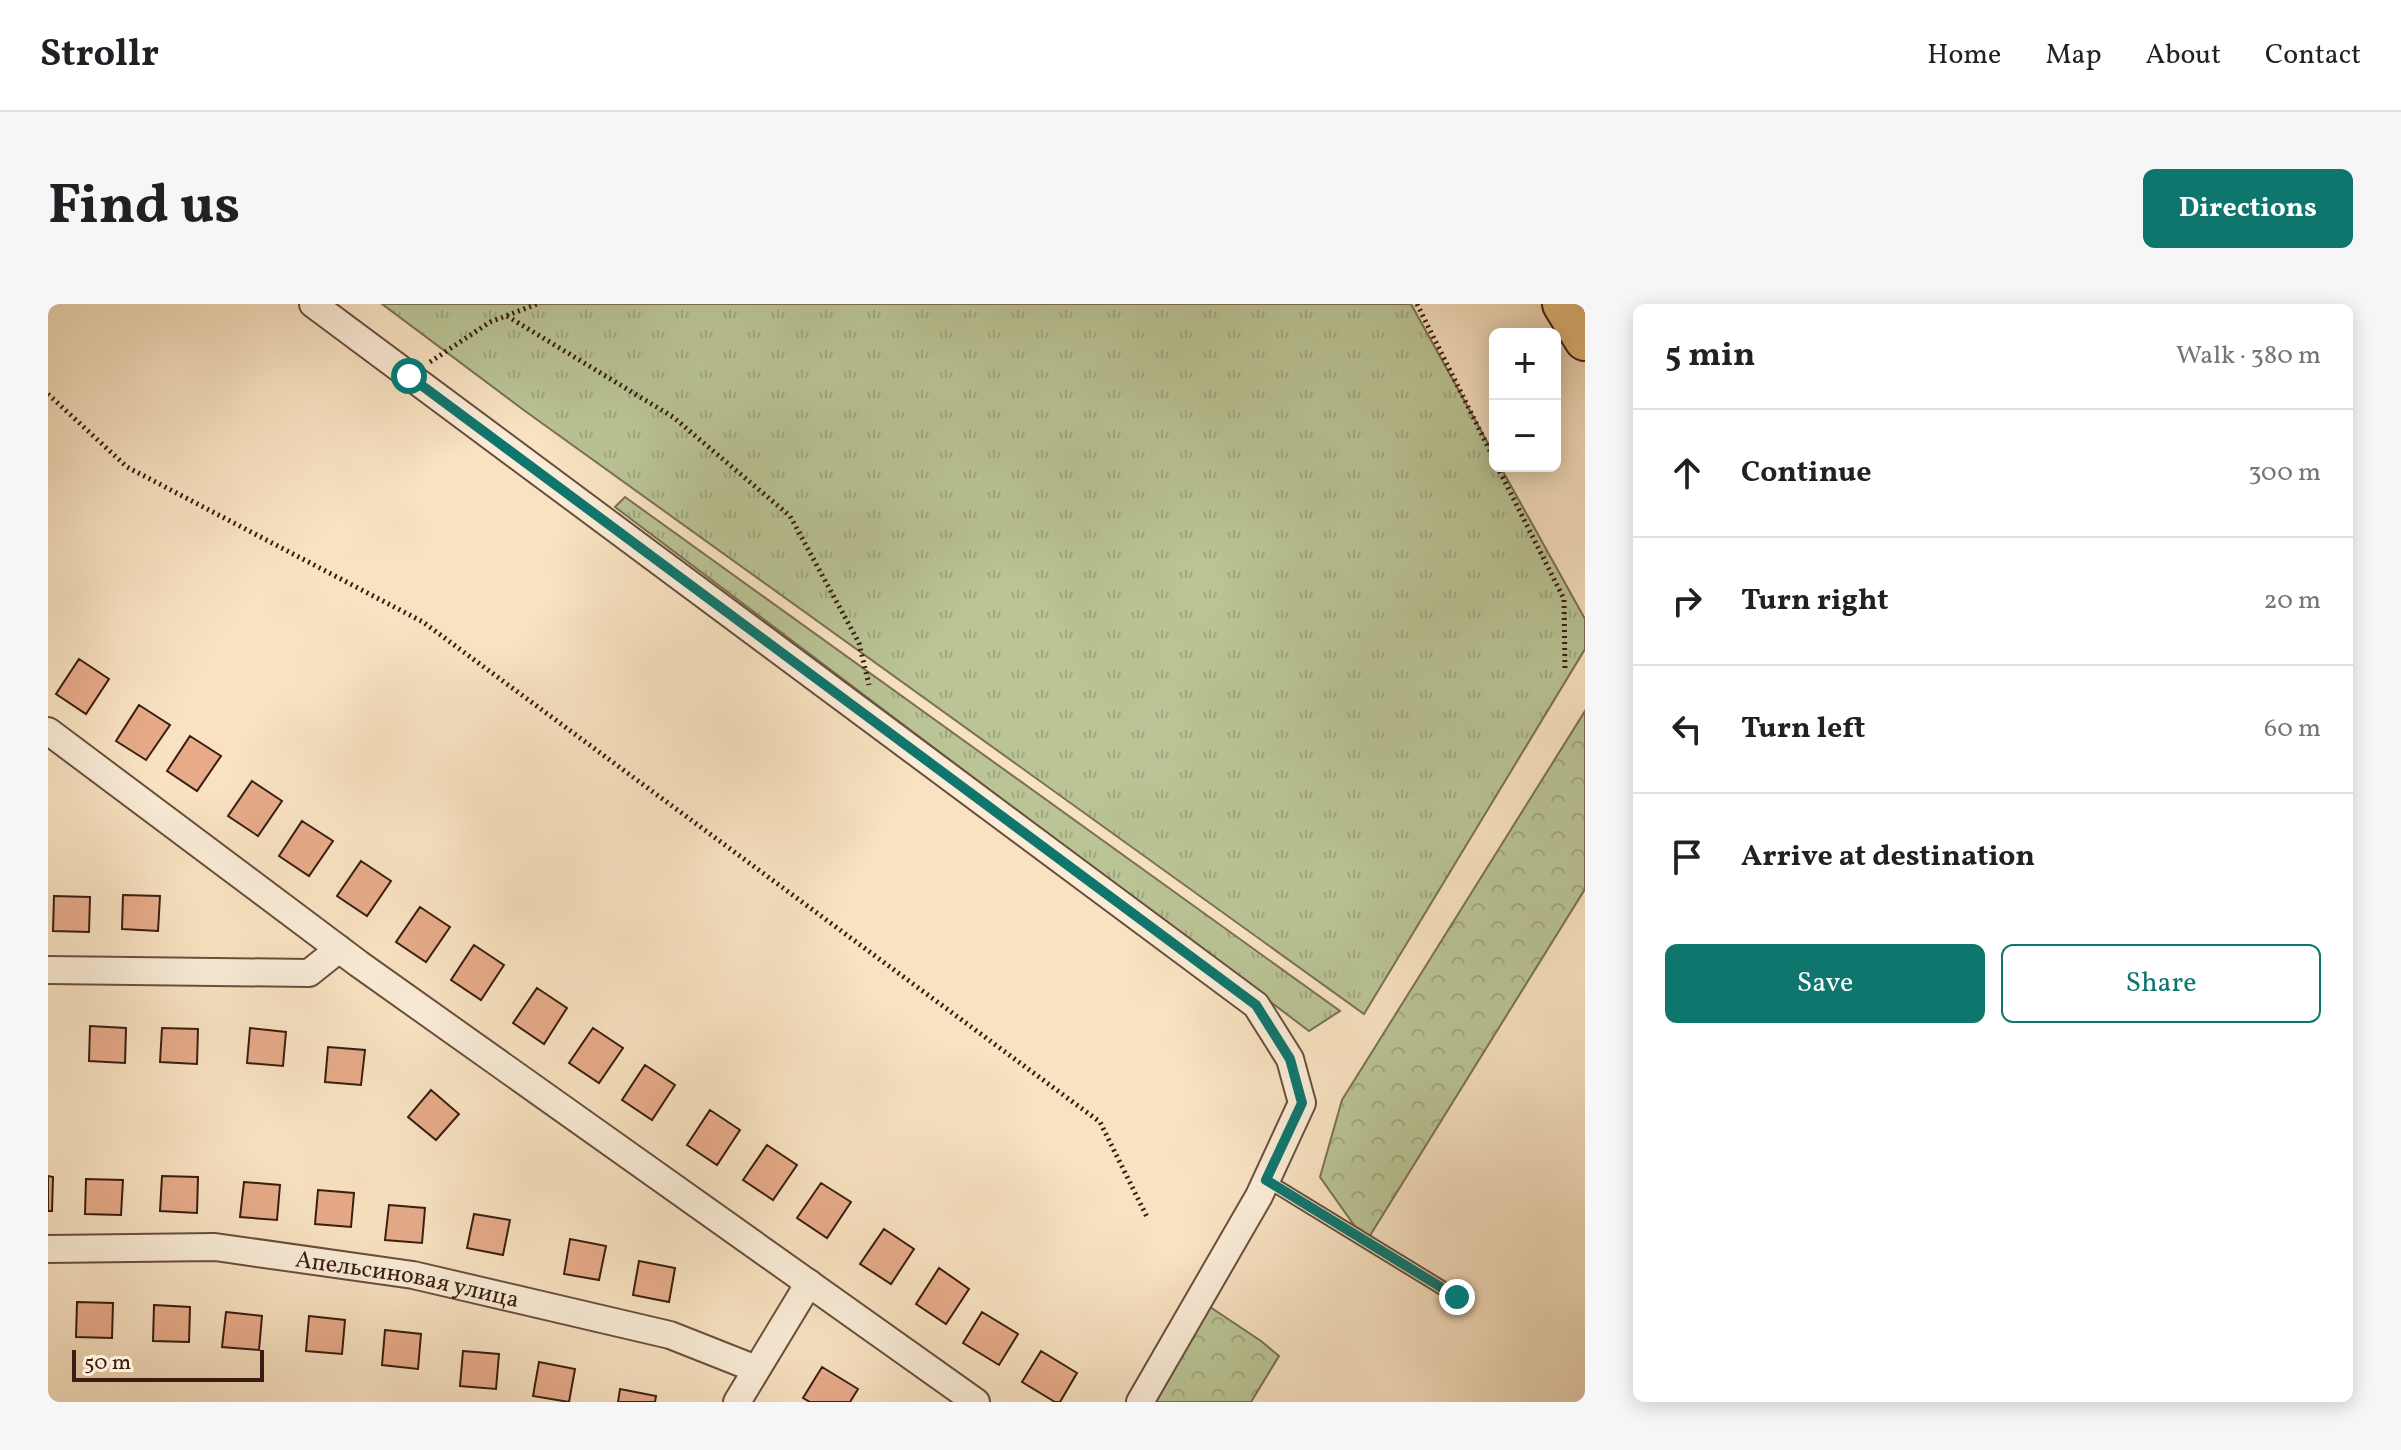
<!DOCTYPE html>
<html lang="en">
<head>
<meta charset="utf-8">
<style>
  :root { --surface:#fff; --page:#f6f6f6; --text:#202124; --muted:#757577; --line:#e0e0e0; --accent:#0f766e }
  body { margin:0; font-family:Vollkorn,serif; background:var(--page); color:var(--text) }
  .controls { position:absolute; right:24px; top:24px; display:grid; overflow:hidden; border-radius:12px; box-shadow:0 4px 20px #0003 }
  .controls button { width:72px; height:72px; display:grid; place-items:center; padding:0; border:0; border-bottom:2px solid var(--line); background:var(--surface); color:var(--text); font:40px sans-serif }
  .scale { position:absolute; left:24px; bottom:20px; width:192px; box-sizing:border-box; padding-left:8px; border:4px solid #3a1d10; border-top:0; font-size:22px; line-height:28px; white-space:nowrap; color:#3a1d10; -webkit-text-stroke:6px #faecd7; paint-order:stroke }
  .stop { position:absolute; width:24px; height:24px; margin:-18px; border:6px solid #0f766e; border-radius:50%; background:#fff }
  .stop.end { background:#0f766e; border-color:#fff; box-shadow:0 2px 8px #0008 }
  .list { margin:0; padding:0; list-style:none }
  h2 { display:flex; justify-content:space-between; align-items:center; height:104px; margin:0; padding:0 32px; font-size:34px }
  h2 small { font-size:26px; font-weight:400; color:var(--muted) }
  .list li { display:grid; grid-template-columns:52px 1fr auto; gap:24px; align-items:center; box-sizing:border-box; height:128px; padding:0 32px; border-top:2px solid var(--line) }
  .list b { display:block; font-size:30px; white-space:nowrap }
  .list em { font-size:26px; font-style:normal; color:var(--muted) }
  .actions { display:flex; gap:16px; padding:24px 32px }
  .actions a { flex:1; padding:18px 0; border:2px solid var(--accent); border-radius:12px; text-align:center; font-size:28px; color:var(--accent) }
  .actions .main { background:var(--accent); color:#fff }
  .icon { flex:none; width:44px; height:44px; fill:none; stroke:currentColor; stroke-width:2; stroke-linecap:round; stroke-linejoin:round }
  .map { position:relative; flex:none; width:1537px; height:1098px; overflow:hidden; border-radius:12px }
  header { display:flex; align-items:center; gap:48px; box-sizing:border-box; height:112px; padding:0 40px; background:var(--surface); border-bottom:2px solid var(--line) }
  header strong { font-size:38px }
  nav { display:flex; gap:44px; margin-inline-start:auto; font-size:28px }
  .intro { display:flex; align-items:center; justify-content:space-between; box-sizing:border-box; height:192px; padding:0 48px }
  h1 { margin:0; font-size:56px }
  .button { padding:20px 36px; border-radius:12px; background:var(--accent); color:#fff; font-size:28px; font-weight:700 }
  main { display:flex; gap:48px; padding:0 48px }
  aside { flex:1; background:var(--surface); border-radius:12px; box-shadow:0 4px 20px #0003 }
  .map>svg:first-child { display:block }
  .grass { fill:url(#grass-tufts); stroke:#7a7052; stroke-width:2 }
  .forest { fill:url(#forest-crowns); stroke:#7a7052; stroke-width:2 }
  .building { fill:#e7ab8a; stroke:#3a1d10; stroke-width:2 }
  .lines { fill:none; stroke-linecap:round; stroke-linejoin:round }
  .service-casing { stroke:#6a4e3c; stroke-width:16 }
  .minor-casing { stroke:#6a4e3c; stroke-width:30 }
  .primary-casing { stroke:#3a1d10; stroke-width:44 }
  .path { stroke:#3a1d10; stroke-width:5; stroke-dasharray:2 4; stroke-linecap:butt }
  .service { stroke:#faecd7; stroke-width:12 }
  .minor { stroke:#faecd7; stroke-width:26 }
  .primary { stroke:#ecc180; stroke-width:40 }
  .route { stroke:#0f766e; stroke-width:10 }
  .labels { text-anchor:middle; stroke-width:7; stroke-linejoin:round; paint-order:stroke }
  .street-label { font-size:24px; fill:#3a1d10; stroke:#faecd7 }
</style>
</head>
<body>
<header>
<strong>Strollr</strong>
<nav><a>Home</a><a>Map</a><a>About</a><a>Contact</a></nav>
</header>
<div class="intro"><h1>Find us</h1><a class="button">Directions</a></div>
<main>
<div class="map">
<svg width="1537" height="1098" viewBox="0 0 1537 1098">
  <defs>
    <pattern id="grass-tufts" width="24" height="20" patternUnits="userSpaceOnUse" patternTransform="scale(2)"><rect width="24" height="20" fill="#bac495"/><path d="M3 7l-1-3M5 7V3M7 7l1-3M15 17l-1-3M17 17v-4M19 17l1-3" fill="none" stroke="#a1a87f"/></pattern>
    <pattern id="forest-crowns" width="20" height="18" patternUnits="userSpaceOnUse" patternTransform="scale(2)"><rect width="20" height="18" fill="#bac495"/><path d="M2 6a3 3 0 1 1 6 0M12 15a3 3 0 1 1 6 0" fill="none" stroke="#a1a87f"/></pattern>
  </defs>
  <rect width="100%" height="100%" fill="#f8e2c1"/>
  <filter id="stains"><feTurbulence type="fractalNoise" baseFrequency=".0025" numOctaves="4"/><feColorMatrix values="0 0 0 0 .2 0 0 0 0 .09 0 0 0 0 .02 0 0 0 .5 -.17"/></filter>
  <radialGradient id="worn" r=".72"><stop offset=".6" stop-color="#630" stop-opacity="0"/><stop offset="1" stop-color="#630" stop-opacity=".3"/></radialGradient>
  <path class="grass" d="M334,0H1363L1447,152V162H1452L1537,315V345L1316,710L477,107Z
    M577,193L1292,707L1261,727L567,203Z"/>
  <path class="forest" d="M1537,407V585L1318,938L1272,873L1294,796Z
    M1150,995L1213,1037L1231,1052L1203,1098H1094Z"/>
  <path class="building" d="M31,355L61,375L38,410L8,390Z
    M91,401L122,421L98,456L68,437Z
    M142,432L173,452L149,487L119,467Z
    M204,477L234,497L210,532L180,512Z
    M254,517L285,537L261,572L231,552Z
    M313,557L343,577L319,612L289,592Z
    M75,591L112,592L110,627L74,625Z
    M6,592L42,593L41,628L5,627Z
    M372,603L402,623L378,658L348,638Z
    M426,641L456,661L433,696L403,676Z
    M489,684L519,704L496,740L465,719Z
    M42,722L78,724L77,759L41,757Z
    M114,724L150,725L149,760L112,758Z
    M202,724L238,728L235,762L199,759Z
    M545,724L575,744L551,779L521,759Z
    M280,743L317,746L313,781L277,778Z
    M597,761L627,781L604,816L574,796Z
    M383,786L411,810L388,836L360,813Z
    M662,806L692,826L669,861L639,841Z
    M719,841L749,861L725,896L695,876Z
    M0,872L5,873L4,907H0Z
    M114,872L150,873L149,909L112,907Z
    M38,875L75,876L73,911L37,910Z
    M196,878L232,881L229,916L192,913Z
    M773,879L803,898L779,934L749,914Z
    M270,886L306,889L303,923L267,920Z
    M341,901L377,904L374,939L337,936Z
    M426,910L462,916L455,951L419,944Z
    M836,925L866,945L843,980L812,960Z
    M522,935L558,942L551,976L516,970Z
    M591,957L627,964L621,998L585,991Z
    M891,964L921,985L898,1020L868,1000Z
    M29,998L65,999L64,1034L28,1033Z
    M106,1001L142,1003L141,1038L105,1037Z
    M178,1008L214,1012L211,1046L174,1043Z
    M934,1008L970,1030L951,1061L915,1039Z
    M261,1012L297,1016L294,1050L258,1047Z
    M337,1026L373,1030L370,1065L334,1061Z
    M415,1047L451,1050L448,1085L412,1082Z
    M993,1047L1029,1069L1012,1098H1007L974,1078Z
    M491,1058L527,1065L521,1098L485,1092Z
    M774,1063L810,1085L802,1098H762L755,1094Z
    M572,1085L608,1092L607,1098H570Z"/>
  <g class="lines">
    <defs>
      <path id="service" d="M1218,876L1409,993"/>
      <g id="minor">
        <path d="M265,0L1208,701L1242,755L1254,799L1211,892L1092,1098"/>
        <path d="M0,427L311,660L928,1098"/>
        <path d="M0,666L261,669L291,645"/>
        <path id="s1" d="M0,945L167,943L365,971L622,1031L708,1065"/>
        <path d="M689,1098L761,979"/>
      </g>
      <path id="primary" d="M1515,0L1537,36"/>
    </defs>
    <use href="#service" class="service-casing"/>
    <use href="#minor" class="minor-casing"/>
    <use href="#primary" class="primary-casing"/>
    <path class="path" d="M1369,0L1447,157
      M459,12L625,113L742,212L811,339L821,381
      M382,58L442,18L489,0
      M0,90L79,163L375,318L1052,818L1099,913
      M1449,162L1516,295L1517,367"/>
    <use href="#service" class="service"/>
    <use href="#minor" class="minor"/>
    <use href="#primary" class="primary"/>
  </g>
  <g class="lines">
    <path class="route" d="M361,72L1208,701L1242,755L1254,799L1218,876L1409,993"/>
  </g>
  <g class="labels">
    <g class="street-label">
      <text dy="8" stroke="none"><textPath href="#s1" startOffset="362">Апельсиновая улица</textPath></text>
    </g>
  </g>
  <rect width="100%" height="100%" filter="url(#stains)"/>
  <rect width="100%" height="100%" fill="url(#worn)"/>
</svg>
<div class="controls">
<button>+</button>
<button>−</button>
</div>
<div class="scale">50 m</div>
<div class="stop" style="left:361px;top:72px"></div>
<div class="stop end" style="left:1409px;top:993px"></div>
</div>
<aside>
<h2>5 min<small>Walk · 380 m</small></h2>
<ul class="list">
<li><svg class="icon" aria-label="ahead" viewBox="0 0 24 24"><path d="M12 20V5M6 11l6-6 6 6"/></svg><div><b>Continue</b></div><em>300 m</em></li>
<li><svg class="icon" aria-label="right" viewBox="0 0 24 24"><path d="M7 20v-9h11M14 6l5 5-5 5"/></svg><div><b>Turn right</b></div><em>20 m</em></li>
<li><svg class="icon" aria-label="left" viewBox="0 0 24 24"><path d="M17 20v-9H6M10 6l-5 5 5 5"/></svg><div><b>Turn left</b></div><em>60 m</em></li>
<li><svg class="icon" aria-label="arrive" viewBox="0 0 24 24"><path d="M6 21V4h12l-3 4 3 4H6"/></svg><div><b>Arrive at destination</b></div></li>
</ul>
<div class="actions"><a class="main">Save</a><a>Share</a></div>
</aside>
</main>
</body>
</html>
